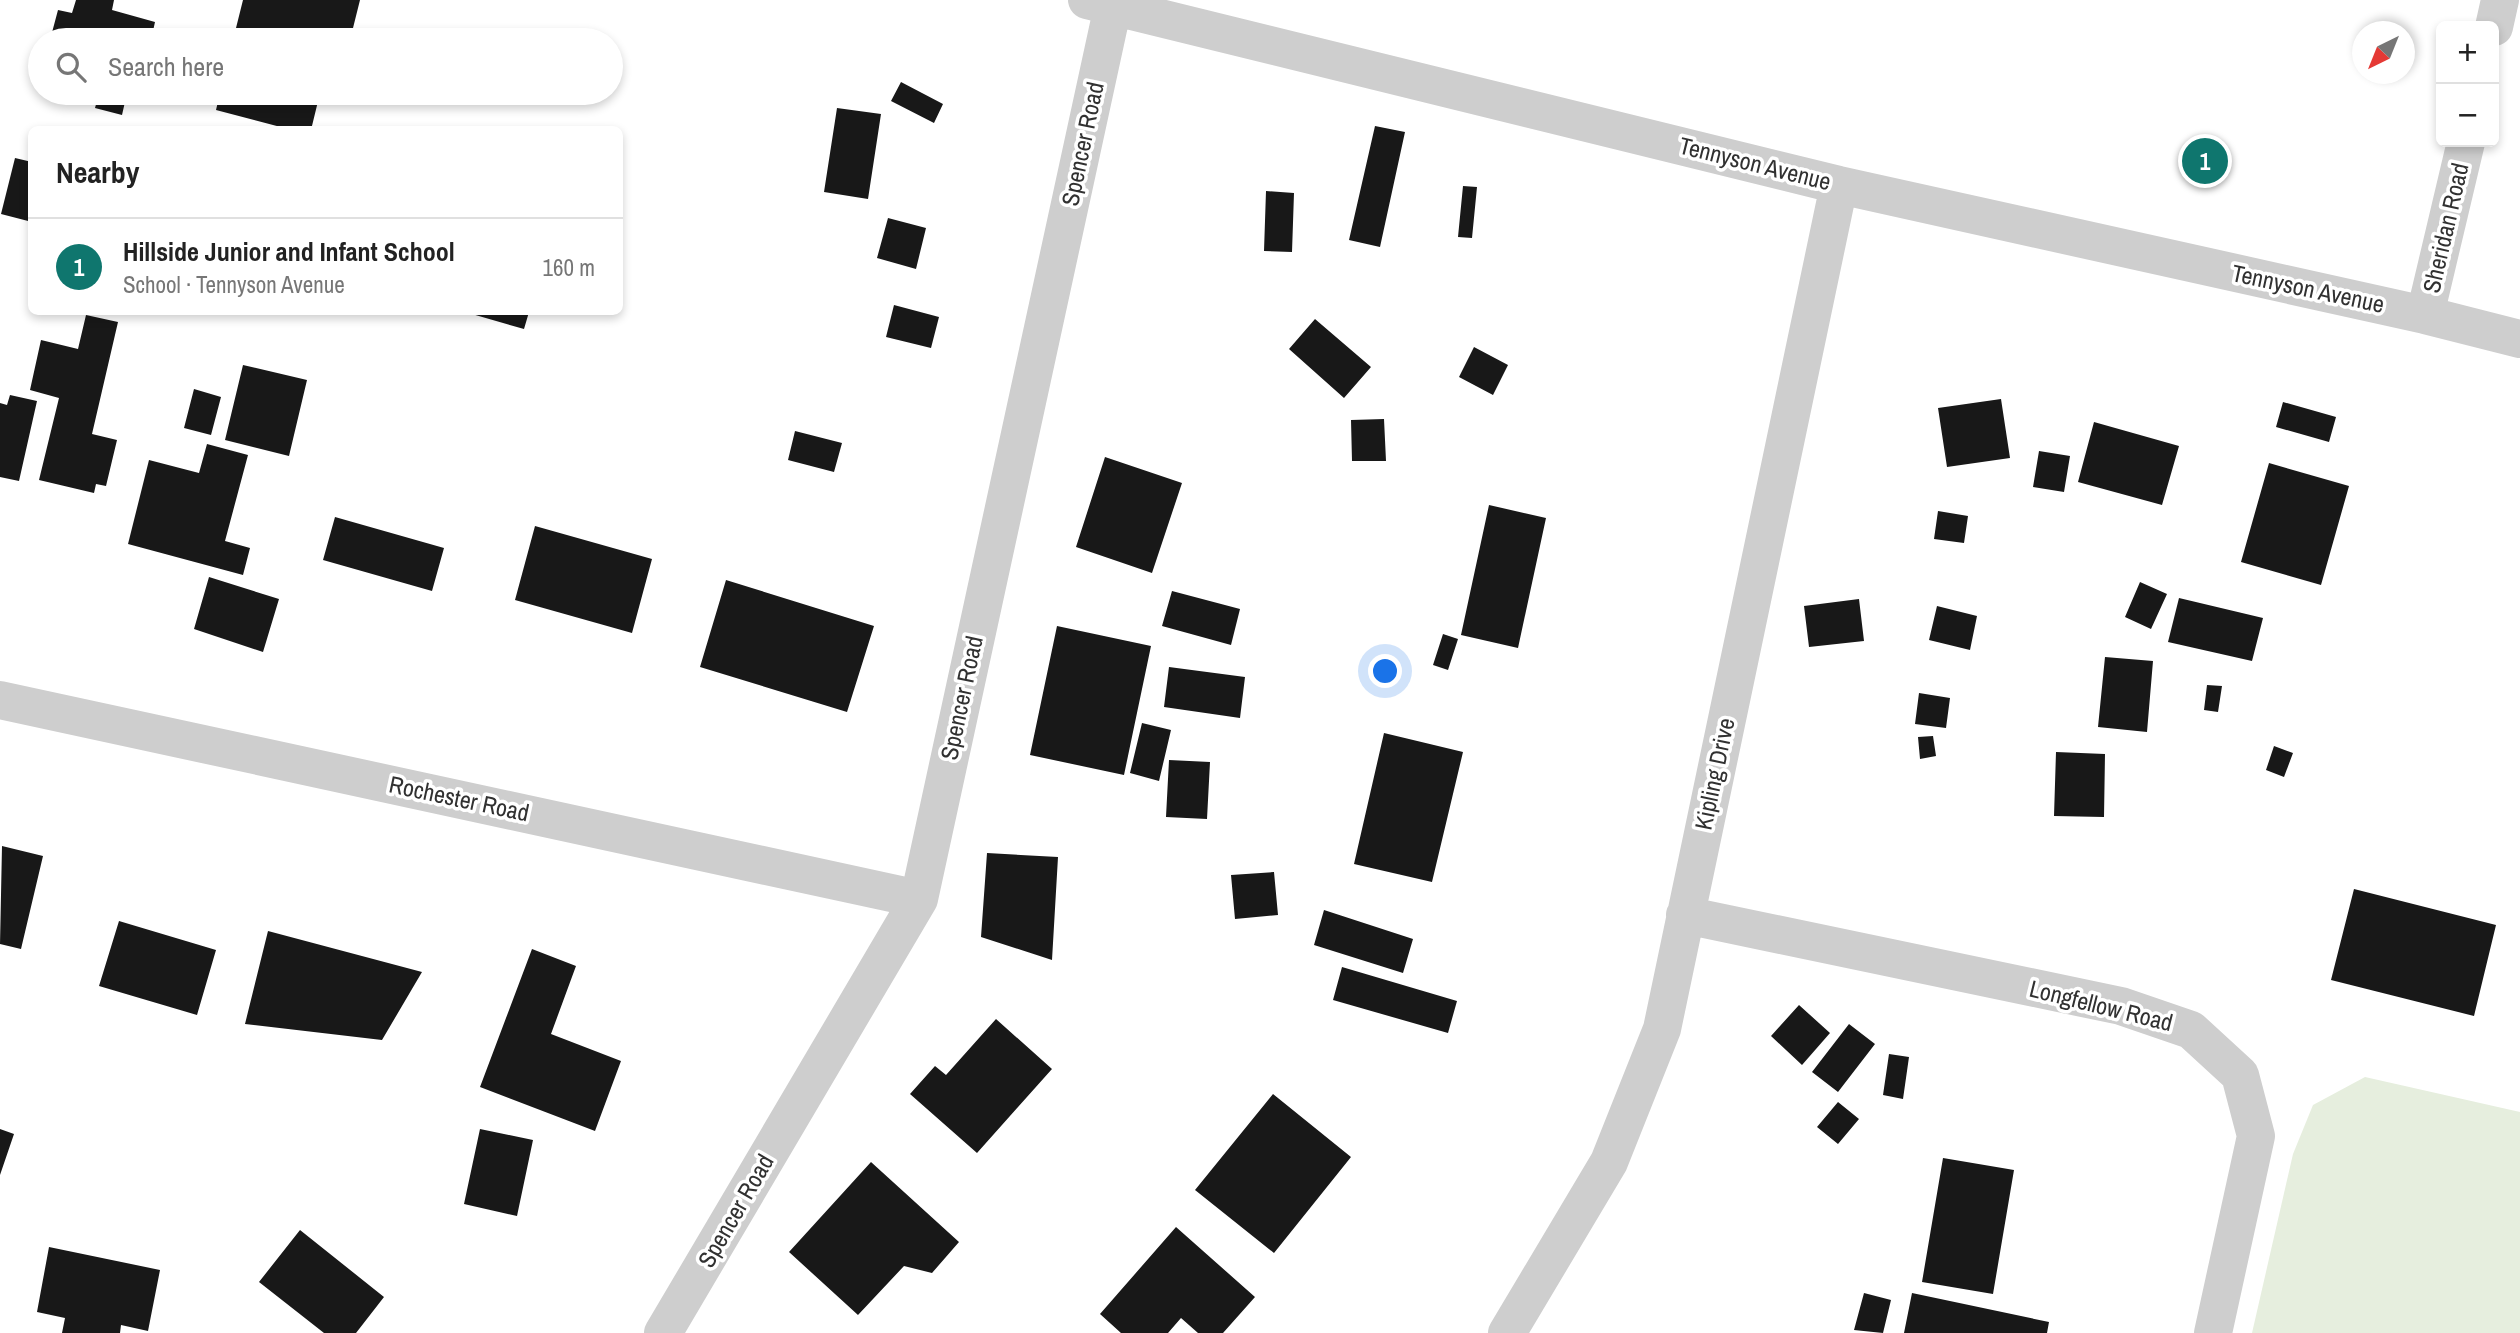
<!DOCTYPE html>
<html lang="en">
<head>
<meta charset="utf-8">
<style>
  :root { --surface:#fff; --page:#f2f2f2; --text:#222; --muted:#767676; --line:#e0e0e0; --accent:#0f766e }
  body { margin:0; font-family:"Archivo Narrow",sans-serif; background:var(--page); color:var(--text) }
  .controls { position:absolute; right:21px; top:21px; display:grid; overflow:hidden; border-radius:10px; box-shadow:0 4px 10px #0003 }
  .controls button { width:63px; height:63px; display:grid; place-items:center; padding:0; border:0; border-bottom:2px solid var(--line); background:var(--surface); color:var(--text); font:35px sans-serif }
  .compass { position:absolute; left:2352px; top:21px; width:63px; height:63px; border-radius:50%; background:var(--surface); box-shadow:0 4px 10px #0003; rotate:223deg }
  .you { position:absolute; left:1386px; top:672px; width:24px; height:24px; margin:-18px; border:5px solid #fff; border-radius:50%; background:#1a73e8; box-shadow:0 0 0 10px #1a73e833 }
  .badge { display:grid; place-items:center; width:46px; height:46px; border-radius:50%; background:var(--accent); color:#fff; font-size:23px; font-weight:700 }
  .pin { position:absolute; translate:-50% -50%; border:4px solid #fff; box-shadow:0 2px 7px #0006 }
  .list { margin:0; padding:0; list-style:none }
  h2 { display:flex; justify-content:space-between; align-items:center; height:91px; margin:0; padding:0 28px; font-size:30px }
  h2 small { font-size:23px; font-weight:400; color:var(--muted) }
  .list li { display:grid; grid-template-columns:46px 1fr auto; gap:21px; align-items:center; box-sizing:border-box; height:98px; padding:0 28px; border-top:2px solid var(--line) }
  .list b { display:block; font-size:26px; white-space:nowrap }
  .list p { margin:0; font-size:23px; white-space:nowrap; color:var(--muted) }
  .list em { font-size:23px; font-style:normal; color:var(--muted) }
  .icon { flex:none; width:38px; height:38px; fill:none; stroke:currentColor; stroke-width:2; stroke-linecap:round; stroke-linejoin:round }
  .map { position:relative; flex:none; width:2520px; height:1333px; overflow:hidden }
  .search { position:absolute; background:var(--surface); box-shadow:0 4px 10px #0003; left:28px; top:28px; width:595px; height:77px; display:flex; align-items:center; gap:18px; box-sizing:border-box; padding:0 24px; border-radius:38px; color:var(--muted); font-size:26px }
  .panel { position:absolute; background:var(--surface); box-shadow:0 4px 10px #0003; left:28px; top:126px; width:595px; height:189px; border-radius:10px }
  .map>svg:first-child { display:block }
  .green { fill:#e6eede }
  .building { fill:#181818 }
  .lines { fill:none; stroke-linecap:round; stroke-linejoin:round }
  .minor { stroke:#cecece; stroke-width:38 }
  .labels { text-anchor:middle; stroke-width:7; stroke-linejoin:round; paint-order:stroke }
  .street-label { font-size:24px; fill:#313131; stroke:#fff }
</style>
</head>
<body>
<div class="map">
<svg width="2520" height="1333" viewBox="0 0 2520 1333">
  <rect width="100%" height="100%" fill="#fff"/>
  <path class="green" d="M2365,1077L2520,1112V1333H2252L2293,1154L2313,1105Z"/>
  <path class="building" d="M76,0H114L112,10L155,22L151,40H50L58,10L72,13Z
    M243,0H360L350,40H233Z
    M901,82L943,104L934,123L891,101Z
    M99,93H127L122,115L95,108Z
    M220,93H320L311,130H292L216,110Z
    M837,108L881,114L868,199L824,192Z
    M1375,126L1405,132L1380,247L1349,240Z
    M15,158L32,162V222L1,214Z
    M1463,186L1477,187L1472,238L1458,237Z
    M1266,191L1294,193L1292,252L1264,251Z
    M888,218L926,228L916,269L877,258Z
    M894,305L939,317L931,348L886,337Z
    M465,312H529L524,329Z
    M86,315L118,322L92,434L117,440L106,486L96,484L94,493L39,480L59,398L30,390L41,340L78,349Z
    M1315,319L1371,367L1344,398L1289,349Z
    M1474,347L1508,365L1493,395L1459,377Z
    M243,365L307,380L289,456L225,440Z
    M194,389L221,397L211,435L184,428Z
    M10,395L37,401L19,481L0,477V403L7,405Z
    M2001,399L2010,458L1947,467L1938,408Z
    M2283,402L2336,417L2329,442L2276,427Z
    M1384,419L1386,461H1352L1351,420Z
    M2094,422L2179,446L2162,505L2078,482Z
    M795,431L842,443L834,472L788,460Z
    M207,444L248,455L225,541L250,548L243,575L128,544L149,460L199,473Z
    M2039,451L2070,456L2064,492L2033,487Z
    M1105,457L1182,483L1152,573L1076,547Z
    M2269,463L2349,486L2321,585L2241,562Z
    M1489,505L1546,518L1518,648L1461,635Z
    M1938,511L1968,516L1964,543L1934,539Z
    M335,517L444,548L432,591L323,560Z
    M535,526L652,559L632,633L515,600Z
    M209,577L279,599L263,652L194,629Z
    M726,580L874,626L847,712L700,667Z
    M2140,582L2167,594L2151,629L2125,617Z
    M1172,591L1240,609L1231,645L1162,626Z
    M2179,598L2263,618L2252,661L2168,642Z
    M1859,599L1864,641L1809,647L1804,606Z
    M1937,606L1977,616L1970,650L1929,640Z
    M1057,626L1151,646L1124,775L1030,755Z
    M1443,634L1458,639L1448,670L1433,665Z
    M2105,657L2153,661L2147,732L2098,727Z
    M1169,667L1245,677L1240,718L1164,707Z
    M2207,685L2222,686L2218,712L2204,710Z
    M1919,693L1950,698L1946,728L1915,724Z
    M1142,723L1171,730L1159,781L1130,773Z
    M1384,733L1463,752L1432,882L1354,864Z
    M1933,736L1936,756L1920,759L1918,737Z
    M2274,746L2293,753L2284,777L2266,770Z
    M2056,752L2105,754L2104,817L2054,816Z
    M1169,760L1210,762L1207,819L1166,817Z
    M2,846L43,856L21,949L0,944Z
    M987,853L1058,857L1052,960L981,937Z
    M1274,872L1278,915L1235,919L1231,875Z
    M2354,889L2496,925L2474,1016L2331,980Z
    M1324,910L1413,939L1403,973L1314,945Z
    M119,921L216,950L197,1015L99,986Z
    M268,931L422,972L382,1040L245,1024Z
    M532,949L576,966L551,1034L621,1061L595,1131L480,1087Z
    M1342,967L1457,1001L1448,1033L1333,1000Z
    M1799,1005L1830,1033L1802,1065L1771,1036Z
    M996,1019L1052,1069L977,1153L910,1094L935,1066L946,1075Z
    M1849,1024L1875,1044L1838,1092L1812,1072Z
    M1889,1054L1909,1057L1903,1099L1883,1095Z
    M1273,1094L1351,1157L1274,1253L1195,1190Z
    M1838,1102L1859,1119L1838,1144L1817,1127Z
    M0,1129L14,1134L0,1175Z
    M480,1129L533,1140L517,1216L464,1204Z
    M1943,1158L2014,1170L1993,1294L1922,1282Z
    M871,1162L959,1242L932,1273L904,1266L858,1315L789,1252Z
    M1176,1227L1255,1297L1223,1333H1198L1181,1318L1168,1333H1121L1100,1314Z
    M300,1230L384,1297L356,1333H324L259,1282Z
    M49,1247L160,1270L148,1331L121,1325L120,1333H62L65,1318L37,1312Z
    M1864,1293L1891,1300L1883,1333L1854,1330Z
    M1912,1293L2049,1322L2047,1333H1904Z"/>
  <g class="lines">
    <path class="minor" d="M1087,0L1839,185L2425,315L2520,339
      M2494,27L2500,0
      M2425,315L2466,142
      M0,700L919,899
      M1685,915L2121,1006L2191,1030L2240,1075L2256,1136L2213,1333
      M663,1333L919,899L1113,6
      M1507,1333L1609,1162L1662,1029L1839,185"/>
  </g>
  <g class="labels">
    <g class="street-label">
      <text transform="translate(1083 144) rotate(-78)" y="8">Spencer Road</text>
      <text transform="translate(1755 164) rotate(14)" y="8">Tennyson Avenue</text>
      <text transform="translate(2446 228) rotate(-77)" y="8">Sheridan Road</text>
      <text transform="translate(2308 289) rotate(12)" y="8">Tennyson Avenue</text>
      <text transform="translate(962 698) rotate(-78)" y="8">Spencer Road</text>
      <text transform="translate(1715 774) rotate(-78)" y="8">Kipling Drive</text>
      <text transform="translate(459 799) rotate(12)" y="8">Rochester Road</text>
      <text transform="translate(2101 1006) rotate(14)" y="8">Longfellow Road</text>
      <text transform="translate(736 1211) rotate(-60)" y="8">Spencer Road</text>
    </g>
  </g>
</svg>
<div class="controls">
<button>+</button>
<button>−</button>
</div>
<svg class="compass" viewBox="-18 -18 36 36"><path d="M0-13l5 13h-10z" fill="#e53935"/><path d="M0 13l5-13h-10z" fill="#767676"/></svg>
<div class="you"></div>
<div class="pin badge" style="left:2205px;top:161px">1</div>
<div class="search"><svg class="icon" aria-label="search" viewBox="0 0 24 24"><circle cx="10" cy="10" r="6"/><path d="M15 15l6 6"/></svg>Search here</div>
<section class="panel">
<h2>Nearby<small></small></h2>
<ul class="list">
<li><span class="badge">1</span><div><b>Hillside Junior and Infant School</b><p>School · Tennyson Avenue</p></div><em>160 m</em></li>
</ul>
</section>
</div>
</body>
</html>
